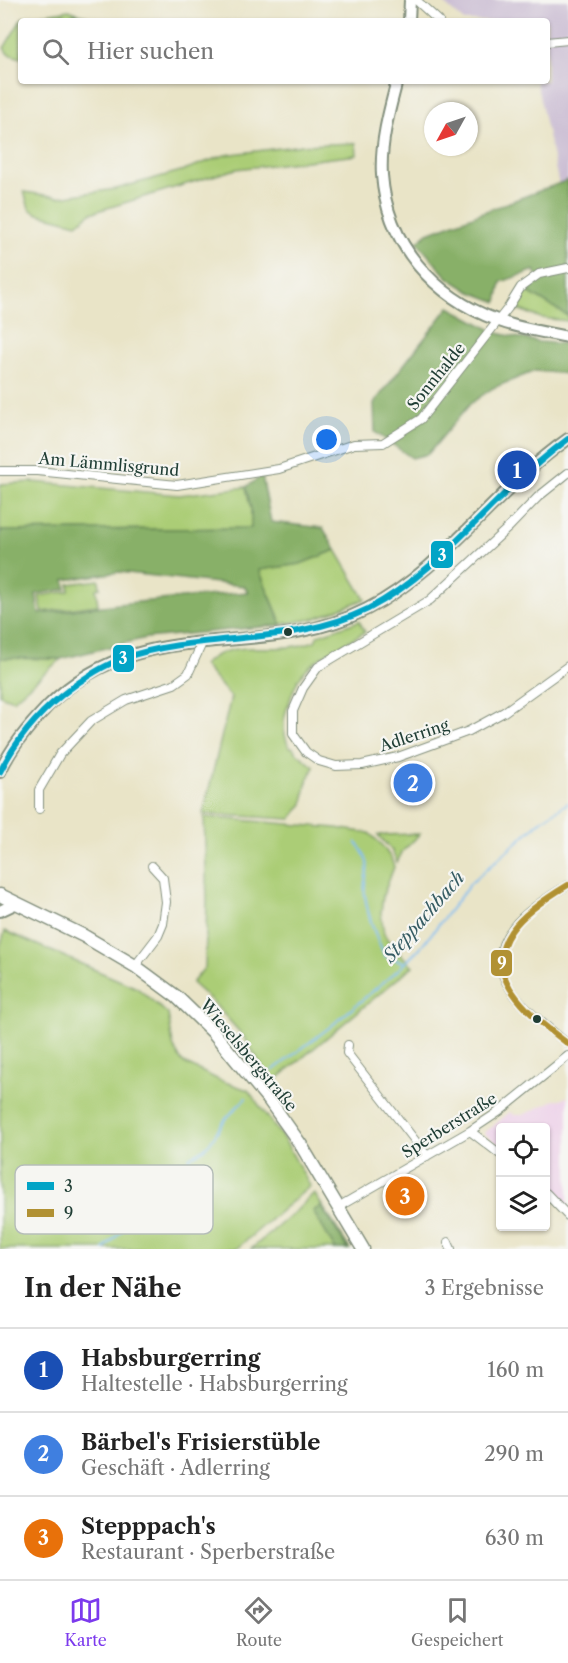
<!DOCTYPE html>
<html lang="de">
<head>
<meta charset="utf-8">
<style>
  :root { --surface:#fff; --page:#f2f2f2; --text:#222; --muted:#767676; --line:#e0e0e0; --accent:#7c3aed }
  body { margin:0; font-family:"Libre Caslon Text",serif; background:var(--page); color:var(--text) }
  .controls { position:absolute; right:18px; bottom:18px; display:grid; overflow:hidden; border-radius:6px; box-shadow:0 2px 4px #0004 }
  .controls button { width:54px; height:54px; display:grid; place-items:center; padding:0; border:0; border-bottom:2px solid var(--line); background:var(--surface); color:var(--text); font:30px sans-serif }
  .compass { position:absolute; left:424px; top:102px; width:54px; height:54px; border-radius:50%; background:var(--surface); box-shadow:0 2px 4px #0004; rotate:230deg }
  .you { position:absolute; left:327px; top:440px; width:21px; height:21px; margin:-15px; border:4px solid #fff; border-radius:50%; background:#1a73e8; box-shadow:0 0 0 9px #1a73e833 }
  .badge { display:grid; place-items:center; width:39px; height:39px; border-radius:50%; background:var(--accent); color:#fff; font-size:20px; font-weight:700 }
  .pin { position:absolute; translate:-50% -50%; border:3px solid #fff; box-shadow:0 2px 6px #0006 }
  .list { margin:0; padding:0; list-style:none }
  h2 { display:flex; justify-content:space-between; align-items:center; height:78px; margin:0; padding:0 24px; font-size:26px }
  h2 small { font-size:20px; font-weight:400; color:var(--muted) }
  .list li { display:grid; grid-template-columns:39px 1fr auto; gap:18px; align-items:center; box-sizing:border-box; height:84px; padding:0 24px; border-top:2px solid var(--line) }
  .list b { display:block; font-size:22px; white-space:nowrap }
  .list p { margin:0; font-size:20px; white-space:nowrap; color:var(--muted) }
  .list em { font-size:20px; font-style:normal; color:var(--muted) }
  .icon { flex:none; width:33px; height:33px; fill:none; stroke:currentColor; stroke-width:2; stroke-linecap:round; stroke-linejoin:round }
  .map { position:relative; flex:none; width:568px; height:1249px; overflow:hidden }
  .search { position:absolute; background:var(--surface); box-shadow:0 2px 4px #0004; left:18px; right:18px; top:18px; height:66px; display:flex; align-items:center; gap:15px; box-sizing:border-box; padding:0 21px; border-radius:6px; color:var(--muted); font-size:22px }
  .sheet { height:330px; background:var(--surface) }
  nav { display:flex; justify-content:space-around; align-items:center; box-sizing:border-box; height:84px; border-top:2px solid var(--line); background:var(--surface); font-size:16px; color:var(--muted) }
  nav a { display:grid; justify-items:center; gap:3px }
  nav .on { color:var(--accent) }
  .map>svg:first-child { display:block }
  .built { fill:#edd1e9 }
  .industrial { fill:#ccbfd4 }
  .green { fill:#abcd76; stroke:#658555; stroke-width:1.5 }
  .forest { fill:#88b067; stroke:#54764e; stroke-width:1.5; fill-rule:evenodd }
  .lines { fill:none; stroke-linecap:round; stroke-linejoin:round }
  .stream { stroke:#7fbdf2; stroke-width:2 }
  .street-casing { stroke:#84907e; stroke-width:10 }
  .secondary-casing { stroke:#84907e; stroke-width:14 }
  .primary-casing { stroke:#84907e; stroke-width:15 }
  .street { stroke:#fff; stroke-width:8 }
  .secondary { stroke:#fff; stroke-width:10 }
  .primary { stroke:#fff; stroke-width:12 }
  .bus-1-casing { stroke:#f6f6f2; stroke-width:10 }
  .bus-2-casing { stroke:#f6f6f2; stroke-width:10 }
  .bus-1 { stroke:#02a4c6; stroke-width:6 }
  .bus-2 { stroke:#b19133; stroke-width:6 }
  .bus-dot { fill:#1f3d34; stroke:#f6f6f2; stroke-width:2 }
  .labels { text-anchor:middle; stroke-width:4.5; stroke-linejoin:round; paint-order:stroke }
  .street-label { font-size:16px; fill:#1f3d34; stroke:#f6f6f2 }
  .water-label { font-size:18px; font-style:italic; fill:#375d64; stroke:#f6f6f2 }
  .key { fill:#f6f6f2; stroke:#b6beb9; stroke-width:1.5 }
  .key-label { font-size:16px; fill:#1f3d34 }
  .line-badge { stroke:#f6f6f2; stroke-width:2 }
  .badge-label { font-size:16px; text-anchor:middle; font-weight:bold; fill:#fff }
</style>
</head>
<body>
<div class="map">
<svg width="568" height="1249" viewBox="0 0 568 1249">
  <rect width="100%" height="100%" fill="#f6f6f2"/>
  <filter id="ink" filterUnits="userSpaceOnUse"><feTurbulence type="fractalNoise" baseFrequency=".0167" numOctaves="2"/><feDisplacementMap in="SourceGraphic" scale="12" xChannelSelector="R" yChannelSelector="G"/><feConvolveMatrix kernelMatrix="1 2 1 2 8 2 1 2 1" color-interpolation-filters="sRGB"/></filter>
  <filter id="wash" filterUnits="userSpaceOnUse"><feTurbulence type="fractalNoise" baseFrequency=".008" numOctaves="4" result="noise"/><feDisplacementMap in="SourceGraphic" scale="24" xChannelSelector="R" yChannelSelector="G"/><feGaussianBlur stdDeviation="1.35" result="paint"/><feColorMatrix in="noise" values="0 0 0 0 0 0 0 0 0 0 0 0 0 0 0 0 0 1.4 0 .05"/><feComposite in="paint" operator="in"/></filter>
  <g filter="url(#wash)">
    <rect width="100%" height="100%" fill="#e9e4c7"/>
    <path class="built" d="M568,1097V1210L546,1187V1128H500V1146L484,1133L510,1112L514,1115H523L552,1101Z"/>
    <path class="industrial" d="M440,0H568V180L559,185L536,81H547V21H464Z"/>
    <path class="green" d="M69,10L98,21H21V58L8,54L4,48L22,18Z
      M356,143L357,155L236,169L91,213L77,224L35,213L29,208L24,192L59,197L116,189L181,171L225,155L303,145Z
      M523,289L568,316V321L541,318L512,307Z
      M33,482L179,495L246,487L251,509L252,528L0,531V484Z
      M336,550L365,599L313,619L282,624L259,570L300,564Z
      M99,580L100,588L96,589L98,605L42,612L39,596L69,591V584Z
      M359,621L365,632C345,644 318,655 303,673C296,681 292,693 289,703C282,720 282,730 289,747H292L296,752L314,767L306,784L303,804L291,819L203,814L231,697L203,665C230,639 264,652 297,646C303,645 309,643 315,641L318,635Z
      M0,658L61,659L13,700L0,695Z
      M204,817L336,828L369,833L381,844L391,858L394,867L383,896L381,913L384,934L392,946L413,966L272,1083L244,1037L211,1000L192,983L205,967L207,899Z
      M420,834L403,851L397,862L392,851L378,835Z
      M5,931L137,988L168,1014L173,1045L182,1062L219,1080L248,1090L285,1141L310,1186L236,1249H0V947Z
      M314,1193L350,1249H251L296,1211Z"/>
    <path class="forest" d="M64,14L67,17L74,14L96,21H23L31,18Z
      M568,180V316L523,289L538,278L535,270L501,282L497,302L469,291L447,277L417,242L428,233Z
      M449,307L497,333L539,342L568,344V374L535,371L493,388L470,404L428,454L412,458L375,432L374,403Z
      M262,476L271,522L323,528L336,550L300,564L259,570L282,625L146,638L61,659L0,658V531L251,528V509L246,487ZM119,572L244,586L248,592L127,603L39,614L36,594L66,589L65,580Z
      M321,1206L348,1249H335L313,1211Z"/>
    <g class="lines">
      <path class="stream" d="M356,842C378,871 361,870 365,896C368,917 376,938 385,956L406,963
        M272,1071L330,1027L398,970L422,946L471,883L542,820L568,803
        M104,1249L132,1220L144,1214C155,1178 171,1198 183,1181C186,1175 187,1164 190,1157C214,1146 211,1137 226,1119C232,1112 239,1105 246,1098"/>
    </g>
  </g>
  <g filter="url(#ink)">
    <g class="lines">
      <defs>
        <path id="street" d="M416,0L439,21
          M547,42L568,40
          M0,471H37L177,485L279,469L354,444L383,443L421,419L508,308L521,287L539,274L568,268
          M568,473L538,497L510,526L430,600L318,667L303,688L293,711V734L306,752L319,761L336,766L362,765L398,757L469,731L504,712L568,666
          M39,809V790L60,754L91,721L126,700L174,684L188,674L203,641
          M568,885C532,906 477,941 511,990C524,1010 550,1029 568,1044
          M135,966L158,936L163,924L166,902L163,878L152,866
          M348,1045L347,1053L427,1156
          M470,1131L500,1154
          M546,1193L568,1216
          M338,1207L470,1131L500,1111L568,1056
          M448,1242L451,1249"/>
        <path id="secondary" d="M409,21L410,0
          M397,81C389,111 380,144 382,175C387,244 434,297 497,320C520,329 544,332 568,337
          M0,772C11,747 29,726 48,706C143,610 260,664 367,609C445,569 497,488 568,439
          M0,911L17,903"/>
        <path id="primary" d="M0,895L84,936L135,966L177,997L213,1032L269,1100L301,1145L363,1249"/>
      </defs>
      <use href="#street" class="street-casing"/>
      <use href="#secondary" class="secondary-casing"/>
      <use href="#primary" class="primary-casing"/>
      <use href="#street" class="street"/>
      <use href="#secondary" class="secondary"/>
      <use href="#primary" class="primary"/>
      <defs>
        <path id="bus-1" d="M0,772C15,742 36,716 62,695C81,680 101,666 124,658C203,631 291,647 368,609C416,584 455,543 493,505C517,481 541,459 568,439"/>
        <path id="bus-2" d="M568,885C526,910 475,946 517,998C531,1016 550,1030 568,1044"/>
      </defs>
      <use href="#bus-1" class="bus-1-casing"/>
      <use href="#bus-2" class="bus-2-casing"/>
      <use href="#bus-1" class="bus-1"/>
      <use href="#bus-2" class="bus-2"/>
    </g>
  </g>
  <g class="bus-dot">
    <circle cx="288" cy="632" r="5"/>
    <circle cx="537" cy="1019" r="5"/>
  </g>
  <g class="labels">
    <g class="street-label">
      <text transform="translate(436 376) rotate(-51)" y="6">Sonnhalde</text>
      <text transform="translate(109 464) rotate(5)" y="6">Am Lämmlisgrund</text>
      <text transform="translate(414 735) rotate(-18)" y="6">Adlerring</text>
      <text transform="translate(249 1055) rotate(50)" y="6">Wieselsbergstraße</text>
      <text transform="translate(449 1125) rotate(-32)" y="6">Sperberstraße</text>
    </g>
    <g class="water-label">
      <text transform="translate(424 917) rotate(-49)" y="6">Steppachbach</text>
    </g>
  </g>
  <rect x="15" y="1165" width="198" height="69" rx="9" class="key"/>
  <rect x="27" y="1182" width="27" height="8" fill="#02a4c6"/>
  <rect x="27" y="1209" width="27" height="8" fill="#b19133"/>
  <g class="key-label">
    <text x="64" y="1192">3</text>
    <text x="64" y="1219">9</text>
  </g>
  <g class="line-badge">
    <rect x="430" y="540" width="24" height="29" rx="6" fill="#02a4c6"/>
    <rect x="112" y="644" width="23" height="29" rx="6" fill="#02a4c6"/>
    <rect x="490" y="949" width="23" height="28" rx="6" fill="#b19133"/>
  </g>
  <g class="badge-label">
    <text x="442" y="561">3</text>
    <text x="123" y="664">3</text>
    <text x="502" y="969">9</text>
  </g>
</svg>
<div class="controls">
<button><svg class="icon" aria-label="locate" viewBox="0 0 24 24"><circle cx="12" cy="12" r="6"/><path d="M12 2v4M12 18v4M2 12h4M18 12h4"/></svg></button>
<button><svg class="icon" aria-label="layers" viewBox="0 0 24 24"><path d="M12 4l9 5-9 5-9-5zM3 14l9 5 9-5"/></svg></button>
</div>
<svg class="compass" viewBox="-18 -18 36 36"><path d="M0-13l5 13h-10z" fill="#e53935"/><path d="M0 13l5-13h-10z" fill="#767676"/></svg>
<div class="you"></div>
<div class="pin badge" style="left:517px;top:470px;background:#1a4fb4">1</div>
<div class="pin badge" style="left:413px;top:783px;background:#3f7fe0">2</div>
<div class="pin badge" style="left:405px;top:1196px;background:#e8710a">3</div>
<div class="search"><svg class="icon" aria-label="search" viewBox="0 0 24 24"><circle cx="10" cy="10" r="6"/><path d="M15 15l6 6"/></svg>Hier suchen</div>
</div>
<section class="sheet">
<h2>In der Nähe<small>3 Ergebnisse</small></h2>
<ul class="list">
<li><span class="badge" style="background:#1a4fb4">1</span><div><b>Habsburgerring</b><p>Haltestelle · Habsburgerring</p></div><em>160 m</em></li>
<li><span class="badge" style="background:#3f7fe0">2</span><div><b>Bärbel's Frisierstüble</b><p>Geschäft · Adlerring</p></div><em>290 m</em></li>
<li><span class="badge" style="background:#e8710a">3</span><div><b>Stepppach's</b><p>Restaurant · Sperberstraße</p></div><em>630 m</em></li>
</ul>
</section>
<nav>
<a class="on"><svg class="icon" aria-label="map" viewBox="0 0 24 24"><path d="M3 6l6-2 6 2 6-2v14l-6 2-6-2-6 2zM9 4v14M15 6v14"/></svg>Karte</a>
<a><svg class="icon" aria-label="directions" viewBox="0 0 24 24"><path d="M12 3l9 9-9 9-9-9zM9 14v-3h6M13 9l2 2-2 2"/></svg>Route</a>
<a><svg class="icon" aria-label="saved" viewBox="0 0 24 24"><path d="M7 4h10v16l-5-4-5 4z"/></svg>Gespeichert</a>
</nav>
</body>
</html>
